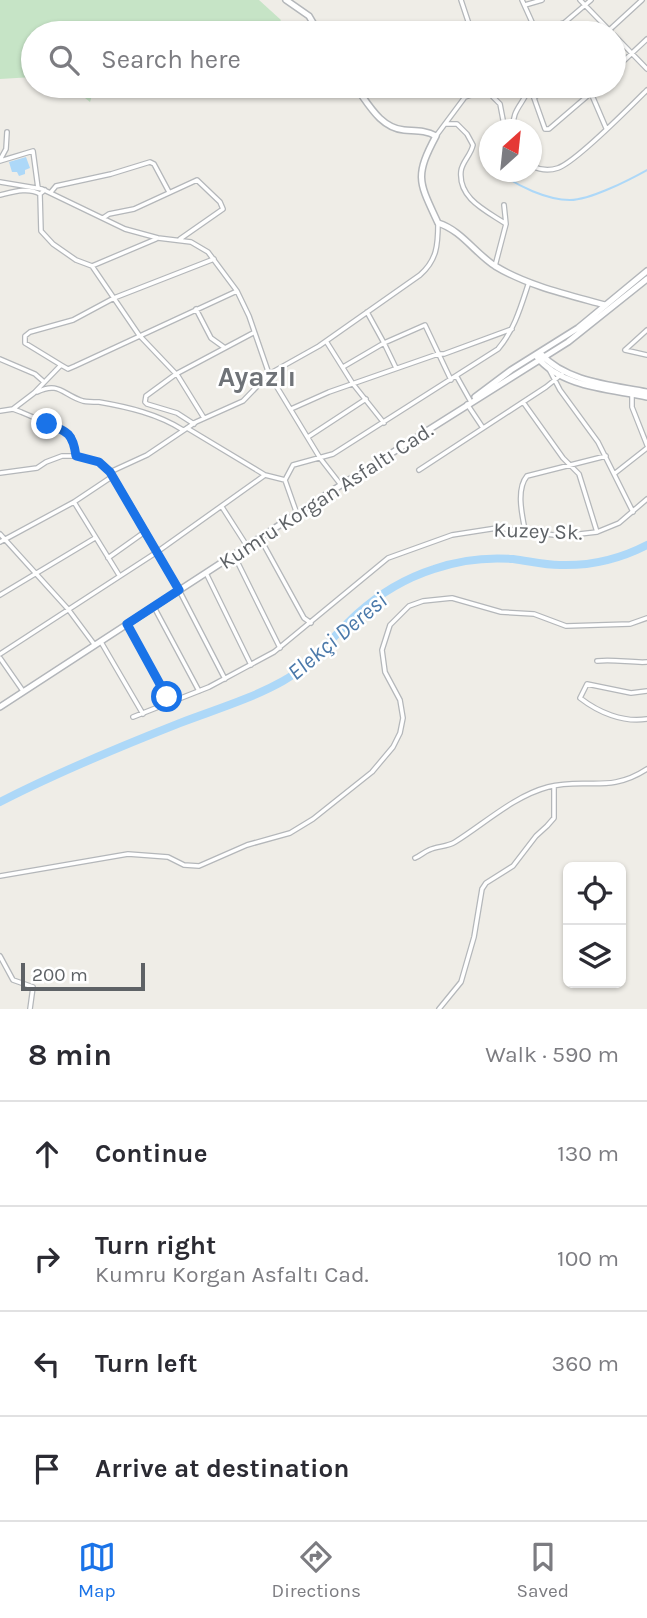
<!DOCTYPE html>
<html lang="en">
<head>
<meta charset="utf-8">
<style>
  :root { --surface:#fff; --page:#f2f2f3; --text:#2b2b33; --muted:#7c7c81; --line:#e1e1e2; --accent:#1a73e8 }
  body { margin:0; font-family:Karla,sans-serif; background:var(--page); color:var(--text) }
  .controls { position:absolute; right:21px; bottom:21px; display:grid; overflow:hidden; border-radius:10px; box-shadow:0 2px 5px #0004 }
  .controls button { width:63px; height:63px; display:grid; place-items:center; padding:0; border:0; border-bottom:2px solid var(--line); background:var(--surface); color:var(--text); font:35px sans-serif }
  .compass { position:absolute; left:479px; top:119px; width:63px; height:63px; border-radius:50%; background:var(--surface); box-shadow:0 2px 5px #0004; rotate:27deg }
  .scale { position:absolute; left:21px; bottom:18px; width:124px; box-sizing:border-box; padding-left:7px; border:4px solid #5e6266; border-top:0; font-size:19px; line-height:24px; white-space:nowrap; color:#5e6266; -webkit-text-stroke:5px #fff; paint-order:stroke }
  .stop { position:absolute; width:21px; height:21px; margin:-16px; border:5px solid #1a73e8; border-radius:50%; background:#fff }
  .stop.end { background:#1a73e8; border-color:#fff; box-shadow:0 2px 7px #0008 }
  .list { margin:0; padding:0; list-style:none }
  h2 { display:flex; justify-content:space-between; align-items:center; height:91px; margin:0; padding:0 28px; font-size:30px }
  h2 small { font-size:23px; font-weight:400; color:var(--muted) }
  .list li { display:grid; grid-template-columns:46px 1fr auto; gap:21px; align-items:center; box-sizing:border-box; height:105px; padding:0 28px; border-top:2px solid var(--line) }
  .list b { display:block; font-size:26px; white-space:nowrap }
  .list p { margin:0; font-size:23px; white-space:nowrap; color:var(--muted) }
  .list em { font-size:23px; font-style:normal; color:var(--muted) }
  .icon { flex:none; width:38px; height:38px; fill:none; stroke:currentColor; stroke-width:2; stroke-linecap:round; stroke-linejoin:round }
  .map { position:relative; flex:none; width:647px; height:1009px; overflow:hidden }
  .search { position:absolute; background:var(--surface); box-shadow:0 2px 5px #0004; left:21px; right:21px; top:21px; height:77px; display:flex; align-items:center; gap:18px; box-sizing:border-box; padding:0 24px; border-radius:38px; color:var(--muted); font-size:26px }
  .sheet { height:511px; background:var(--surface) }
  nav { display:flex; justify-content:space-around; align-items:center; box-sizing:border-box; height:98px; border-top:2px solid var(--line); background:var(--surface); font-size:19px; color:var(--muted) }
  nav a { display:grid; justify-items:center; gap:4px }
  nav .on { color:var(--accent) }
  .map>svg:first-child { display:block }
  .green { fill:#c6e4c6 }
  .water { fill:#add8f8 }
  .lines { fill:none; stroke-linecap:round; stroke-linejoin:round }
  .stream { stroke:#add8f8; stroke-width:2 }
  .river { stroke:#add8f8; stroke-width:8 }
  .minor-casing { stroke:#b4b7ba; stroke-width:6 }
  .tertiary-casing { stroke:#b4b7ba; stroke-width:8 }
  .secondary-casing { stroke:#b3b6ba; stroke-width:8 }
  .minor { stroke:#fff; stroke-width:3.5 }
  .tertiary { stroke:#fff; stroke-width:5 }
  .secondary { stroke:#fff; stroke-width:5 }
  .route { stroke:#1a73e8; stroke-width:9 }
  .labels { text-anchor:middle; stroke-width:5; stroke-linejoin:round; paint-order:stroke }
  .street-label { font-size:21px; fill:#5e6266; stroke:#fff }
  .water-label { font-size:23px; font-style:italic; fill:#4b79aa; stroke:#fff }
  .district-label { font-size:28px; font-weight:bold; fill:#6f7378; stroke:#fff }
</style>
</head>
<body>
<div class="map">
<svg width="647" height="1009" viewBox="0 0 647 1009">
  <rect width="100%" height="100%" fill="#efede7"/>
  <path class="green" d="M0,0H259L281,20L272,33H223L221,23H190L181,33H33V77L0,79Z
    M70,86H95L90,102Z"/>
  <path class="water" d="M26,157L30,168L25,170V174L19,176L17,172H12L9,162Z"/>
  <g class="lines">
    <path class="stream" d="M489,141L490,143
      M499,172C517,186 547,200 570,200C590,200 629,180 647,170"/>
    <path class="river" d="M0,802C58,772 119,747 180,723C214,710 251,699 283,681C313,664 332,637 357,614C379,594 406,578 434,569C460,560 486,557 513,559C529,561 544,565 560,565C590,566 620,559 647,545"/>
    <defs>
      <path id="minor" d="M461,0L472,33
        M522,0L536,31
        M580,0L611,32
        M525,5L542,0
        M564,23L568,33
        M536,31L564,23L591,0
        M606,33L642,0
        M614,35L647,69
        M614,70L647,39
        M488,86L491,95
        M588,86L606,128
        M534,98L545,129H549L591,93
        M534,98L548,86
        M445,124H457L467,134L473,145C471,155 462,162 461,171C458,199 487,211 506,224L495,266
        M514,130C510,109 526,103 529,86
        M436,136L465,97L478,93L491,95L500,104L505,130
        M0,160L6,149L7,132
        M0,161L33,151L38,188
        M532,166C540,170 549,171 558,168C576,162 631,106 647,90
        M0,182L42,189L125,229L158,238L191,242L208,252L237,291L249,316L269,374L320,458L341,485
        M45,190L40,194L41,231L53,244L76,260L92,266L156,239
        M51,192L56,186L111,174L150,162L154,164L169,192
        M0,195C13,192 28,187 40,194
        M504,205L506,224
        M103,218L109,214L134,209L197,180L220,202L223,209L180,239
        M92,266L139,335L178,376L204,418
        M196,309L211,338L225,348
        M326,341L353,384L384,423
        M625,350L647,330
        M625,350L647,355
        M0,359L35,374L44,382
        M61,365L25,343V336L30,332L73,320L114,298L214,259
        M343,367L384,343L367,312
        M396,368L384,343L425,325L451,380
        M549,369L560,390L598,442L633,512
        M457,377L471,402
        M37,392C59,381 63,395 83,401C88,402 94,402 99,402C128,407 158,414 183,430
        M632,393V407L647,445
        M523,402L563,458L579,474L597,532
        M467,404L483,428
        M13,409L34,393L61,365L68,369L75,366L237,291
        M291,409L329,392L438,354H444L512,329
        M0,411L13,409L21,412L61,429L72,437L76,456
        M194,424L177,413L147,404L145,402L146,396L176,374L253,333
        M187,428L265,475
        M308,437L366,399
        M419,470L546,387L562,374
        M110,472L147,455L196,422L243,401L269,374L319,346L420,275C437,260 438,245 438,223
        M0,473L37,468L46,462L62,456H76L99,462L105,467L129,502L179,590L225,679
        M614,474L647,448
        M74,502L119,575
        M222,507L247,546
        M297,514L285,480L293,465L333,454L498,349C515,329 521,306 529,282
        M525,530C522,515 516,489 527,476L606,456
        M0,534L68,609L94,644
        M260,538L304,618L311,623
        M0,542L74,502L113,476
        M234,555L280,648
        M108,558L146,531
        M206,573L251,665
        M0,595L95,538
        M154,607L199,691
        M128,625L169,703
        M101,642L143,714
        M0,654L157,552L265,475L285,480
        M0,658L23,691
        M597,661C615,659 631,663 647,662
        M647,691L631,693L587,684L580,698C598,712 623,723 647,719
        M133,717L209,687L274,652L388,558L452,535L497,528L562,536L597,532L619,523L647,499
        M415,858C420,856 424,852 429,850C437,846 447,847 455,842C484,824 514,796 548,787C586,777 609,794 647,769
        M0,876L128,854L168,857L184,865L199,866L247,845L290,833L313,819L372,772L393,747L400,733L403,718L400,700L385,672L382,650L390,625L409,606L423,601L452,598L501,612L534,614L566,626L630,624L647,618
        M0,956L13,980L33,987L30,1009
        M439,1009L461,982L474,937L482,889L486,883L513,866L536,836L547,826L554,818V786"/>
      <path id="tertiary" d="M286,0L309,16L319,33
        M355,86C368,103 380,128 404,130C416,131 425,130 436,136C414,177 419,182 438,223C461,230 475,253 495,266C528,286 569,295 605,305"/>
      <path id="secondary" d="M541,354C566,382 612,385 647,392
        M537,357C562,388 611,389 647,397
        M475,397L511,370L578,328L647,271
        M0,707L341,485L568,342L647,279"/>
    </defs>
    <use href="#minor" class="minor-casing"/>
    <use href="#tertiary" class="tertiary-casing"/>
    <use href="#secondary" class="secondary-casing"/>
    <use href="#minor" class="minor"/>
    <use href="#tertiary" class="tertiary"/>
    <use href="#secondary" class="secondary"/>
  </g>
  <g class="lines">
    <path class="route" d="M47,424C68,431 73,434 76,456L99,462L110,472L179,590L127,624L167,697"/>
  </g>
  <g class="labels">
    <g class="street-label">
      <text transform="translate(326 496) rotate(-33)" y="7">Kumru Korgan Asfaltı Cad.</text>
      <text transform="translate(538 531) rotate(2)" y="7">Kuzey Sk.</text>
    </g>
    <g class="water-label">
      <text transform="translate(337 636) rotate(-40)" y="8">Elekçi Deresi</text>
    </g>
    <g class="district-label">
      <text x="257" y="386">Ayazlı</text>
    </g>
  </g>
</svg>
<div class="controls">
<button><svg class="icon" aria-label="locate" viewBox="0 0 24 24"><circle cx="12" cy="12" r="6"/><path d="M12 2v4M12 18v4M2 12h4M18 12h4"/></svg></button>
<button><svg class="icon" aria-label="layers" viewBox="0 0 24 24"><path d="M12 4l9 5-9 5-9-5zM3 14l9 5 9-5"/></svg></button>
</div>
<svg class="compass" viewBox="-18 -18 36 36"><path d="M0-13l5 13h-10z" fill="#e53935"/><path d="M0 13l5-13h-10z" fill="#7c7c81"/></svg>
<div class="scale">200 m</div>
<div class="stop" style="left:167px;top:697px"></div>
<div class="stop end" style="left:47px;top:424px"></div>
<div class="search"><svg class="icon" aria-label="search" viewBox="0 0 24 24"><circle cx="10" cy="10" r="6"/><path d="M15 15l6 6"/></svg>Search here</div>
</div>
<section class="sheet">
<h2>8 min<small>Walk · 590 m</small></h2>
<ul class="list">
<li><svg class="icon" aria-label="ahead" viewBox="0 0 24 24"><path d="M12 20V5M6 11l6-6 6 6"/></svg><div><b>Continue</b></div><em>130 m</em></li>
<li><svg class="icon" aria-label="right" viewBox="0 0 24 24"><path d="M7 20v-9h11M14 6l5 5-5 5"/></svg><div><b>Turn right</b><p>Kumru Korgan Asfaltı Cad.</p></div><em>100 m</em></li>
<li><svg class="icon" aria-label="left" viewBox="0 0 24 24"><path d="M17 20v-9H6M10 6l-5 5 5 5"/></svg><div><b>Turn left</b></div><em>360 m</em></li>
<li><svg class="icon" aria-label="arrive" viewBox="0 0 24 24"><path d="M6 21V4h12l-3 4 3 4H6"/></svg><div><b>Arrive at destination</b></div></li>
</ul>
</section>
<nav>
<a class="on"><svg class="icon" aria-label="map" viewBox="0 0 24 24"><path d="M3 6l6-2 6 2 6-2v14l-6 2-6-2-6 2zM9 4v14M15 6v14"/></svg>Map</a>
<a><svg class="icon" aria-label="directions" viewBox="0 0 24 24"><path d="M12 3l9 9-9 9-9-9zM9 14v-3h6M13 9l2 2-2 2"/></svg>Directions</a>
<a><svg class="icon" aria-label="saved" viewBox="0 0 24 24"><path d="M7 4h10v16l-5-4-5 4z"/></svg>Saved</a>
</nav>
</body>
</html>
